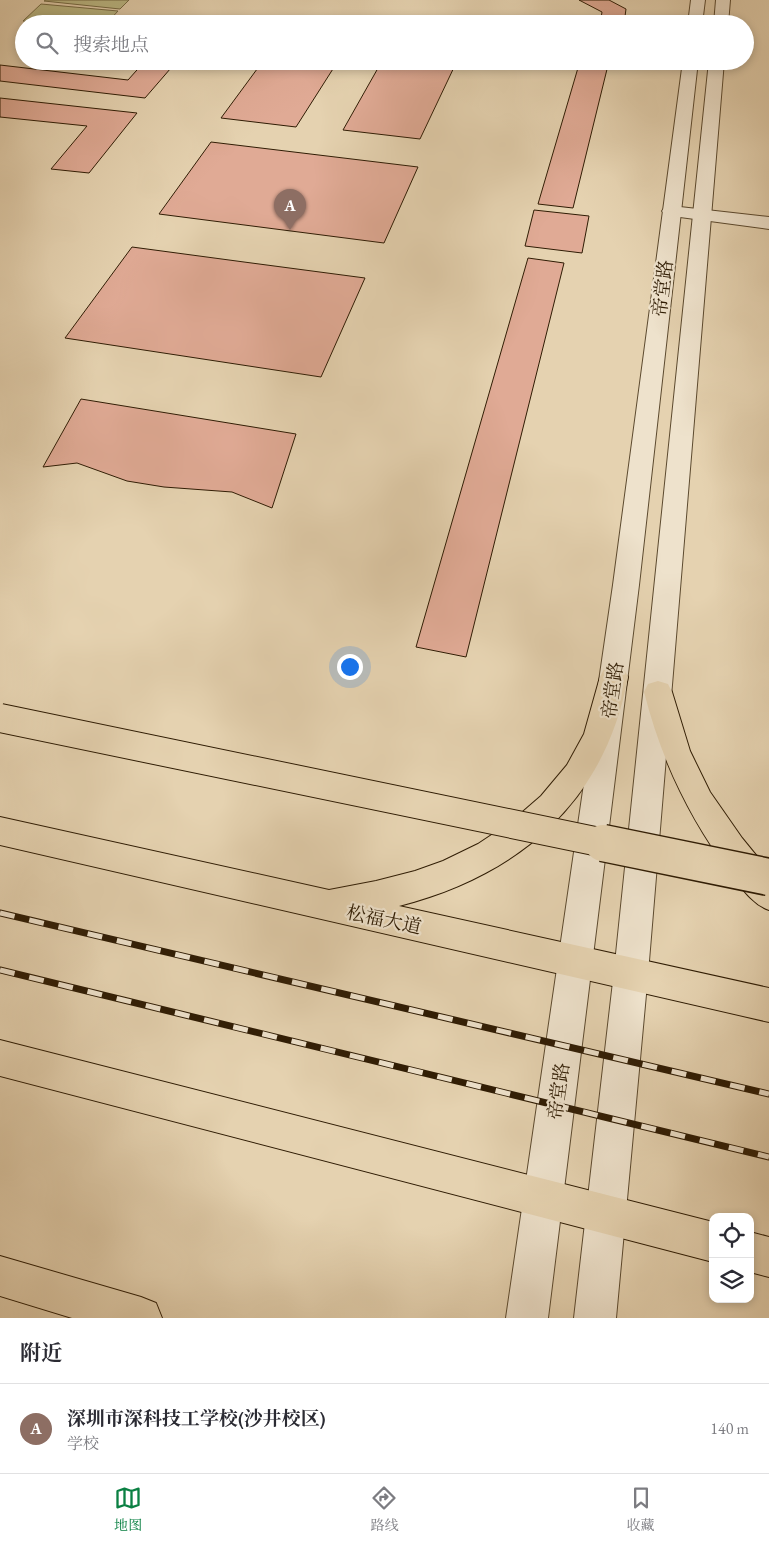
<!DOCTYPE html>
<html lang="zh">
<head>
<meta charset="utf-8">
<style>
  :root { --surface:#fff; --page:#f7f7f7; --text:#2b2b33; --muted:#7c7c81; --line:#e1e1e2; --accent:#0b8043 }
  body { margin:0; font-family:"EB Garamond","Noto Serif SC",serif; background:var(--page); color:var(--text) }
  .controls { position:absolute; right:15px; bottom:15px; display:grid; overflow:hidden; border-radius:10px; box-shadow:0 2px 8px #0003 }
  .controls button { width:45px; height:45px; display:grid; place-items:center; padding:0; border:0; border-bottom:1px solid var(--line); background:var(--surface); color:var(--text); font:25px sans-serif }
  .you { position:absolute; left:349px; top:666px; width:18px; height:18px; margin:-12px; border:4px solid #fff; border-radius:50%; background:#1a73e8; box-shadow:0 0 0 8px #1a73e833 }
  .badge { display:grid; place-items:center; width:32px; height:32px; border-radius:50%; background:var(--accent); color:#fff; font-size:16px; font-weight:700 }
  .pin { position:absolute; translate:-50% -41px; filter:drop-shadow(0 1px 2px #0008) }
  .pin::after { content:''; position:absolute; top:26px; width:18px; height:15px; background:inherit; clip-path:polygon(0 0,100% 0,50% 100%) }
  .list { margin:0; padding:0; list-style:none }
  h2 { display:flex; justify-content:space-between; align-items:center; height:65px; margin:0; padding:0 20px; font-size:21px }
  h2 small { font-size:16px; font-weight:400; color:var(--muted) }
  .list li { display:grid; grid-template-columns:32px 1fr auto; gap:15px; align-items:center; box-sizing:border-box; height:90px; padding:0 20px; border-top:1px solid var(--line) }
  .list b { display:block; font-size:19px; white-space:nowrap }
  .list p { margin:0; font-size:16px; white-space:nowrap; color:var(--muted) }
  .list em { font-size:16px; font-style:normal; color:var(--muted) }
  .icon { flex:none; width:28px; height:28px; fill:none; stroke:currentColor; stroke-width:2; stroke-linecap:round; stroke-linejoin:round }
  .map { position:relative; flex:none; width:769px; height:1318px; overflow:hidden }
  .search { position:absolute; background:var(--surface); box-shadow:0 2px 8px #0003; left:15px; right:15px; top:15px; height:55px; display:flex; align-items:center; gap:12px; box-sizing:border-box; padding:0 18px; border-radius:28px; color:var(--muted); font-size:19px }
  .sheet { height:155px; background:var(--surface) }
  nav { display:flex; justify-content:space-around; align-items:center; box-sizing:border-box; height:70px; border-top:1px solid var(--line); background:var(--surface); font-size:14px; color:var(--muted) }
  nav a { display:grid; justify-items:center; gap:2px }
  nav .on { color:var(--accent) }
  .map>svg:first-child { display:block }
  .green { fill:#bcba86; stroke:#766b45 }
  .building { fill:#e0aa95; stroke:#2f1c04 }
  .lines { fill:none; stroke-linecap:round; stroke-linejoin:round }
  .minor-casing { stroke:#5c4a2f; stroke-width:2 }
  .tertiary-casing { stroke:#5c4a2f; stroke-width:2 }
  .primary-casing { stroke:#2f1c04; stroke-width:2 }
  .motorway-casing { stroke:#2f1c04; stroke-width:2 }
  .minor { fill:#eee2cc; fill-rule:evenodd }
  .tertiary { fill:#eee2cc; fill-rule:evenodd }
  .primary { fill:#e5d2b0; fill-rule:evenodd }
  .motorway { fill:#e5d2b0; fill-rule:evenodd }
  .rail-casing { stroke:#2f1c04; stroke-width:7 }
  .rail { stroke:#eee2cc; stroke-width:5; stroke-dasharray:15; stroke-linecap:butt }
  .motorway-bridge-far1-casing { stroke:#2f1c04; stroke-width:30; stroke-linecap:butt }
  .motorway-bridge-casing { stroke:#2f1c04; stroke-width:39; stroke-linecap:butt }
  .motorway-bridge-far1 { stroke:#e5d2b0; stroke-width:28 }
  .motorway-bridge { stroke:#e5d2b0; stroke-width:36 }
  .labels { text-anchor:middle; stroke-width:4.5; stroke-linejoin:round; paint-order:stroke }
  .street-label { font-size:19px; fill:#2f1c04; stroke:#eee2cc }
</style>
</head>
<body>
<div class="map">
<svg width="769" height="1318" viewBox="0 0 769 1318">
  <rect width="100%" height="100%" fill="#e5d2b0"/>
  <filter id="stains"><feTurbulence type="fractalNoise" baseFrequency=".004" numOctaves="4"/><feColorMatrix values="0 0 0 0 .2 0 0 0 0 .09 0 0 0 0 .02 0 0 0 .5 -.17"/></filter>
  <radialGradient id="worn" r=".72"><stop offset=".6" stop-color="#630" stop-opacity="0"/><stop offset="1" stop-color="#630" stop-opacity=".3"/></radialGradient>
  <path class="green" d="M46,0H129L120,9L44,1Z
    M41,4L118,11L106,24H53L23,21Z"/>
  <path class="building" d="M579,0H609L626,9L624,24H600L602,12Z
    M145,61H177L145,98L0,81V65L128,80Z
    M263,61H338L296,127L221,118Z
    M382,61H457L420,139L343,130Z
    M580,61H609L573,208L538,204Z
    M0,98L137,113L89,173L51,169L87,126L0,117Z
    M211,142L418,167L384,243L159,214Z
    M534,210L589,216L582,253L525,246Z
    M132,247L244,262L365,278L321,377L65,338Z
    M528,258L564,263L466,657L416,647Z
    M81,399L296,434L272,508L232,492L164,487L127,481L77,463L43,467Z"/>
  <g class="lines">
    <defs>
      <path id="minor" d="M671,206L769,217V229L665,215L662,211L665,207Z"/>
      <path id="tertiary" d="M691,0H705L702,24H688Z
        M716,0H730L728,24H714Z
        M683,61H698L639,585L548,1318H506L613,585Z
        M709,61H724L648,973L616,1318H574L614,973Z"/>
      <path id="primary" d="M614,666L624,669L628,677C605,802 519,875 399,906L769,988V1022L0,845V817L329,890L376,881L415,871L443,861L478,844L511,822L541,796L567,765L584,734L600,677L604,669Z
        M658,681L668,684L672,692L690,751L710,792L742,838L769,871V910C752,904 742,888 731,874C689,818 661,759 644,692L648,684Z
        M0,1040L713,1222V1262L0,1076Z
        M750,1232L769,1237V1277L750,1272Z"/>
      <path id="motorway" d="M0,1256L141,1297L156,1303L162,1318H72L0,1296Z"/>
    </defs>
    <use href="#minor" class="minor-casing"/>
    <use href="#tertiary" class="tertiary-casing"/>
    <use href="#primary" class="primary-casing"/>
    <use href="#motorway" class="motorway-casing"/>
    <use href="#minor" class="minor"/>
    <use href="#tertiary" class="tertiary"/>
    <use href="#primary" class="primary"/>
    <use href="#motorway" class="motorway"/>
    <defs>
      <path id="rail" d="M0,913L769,1094
        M0,970L769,1157"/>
    </defs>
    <use href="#rail" class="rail-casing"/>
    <use href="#rail" class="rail"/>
    <defs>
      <path id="motorway-bridge-far1" d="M0,718L609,844"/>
      <path id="motorway-bridge" d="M603,843L769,877"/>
    </defs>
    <use href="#motorway-bridge-far1" class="motorway-bridge-far1-casing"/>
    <use href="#motorway-bridge" class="motorway-bridge-casing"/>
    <use href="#motorway-bridge-far1" class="motorway-bridge-far1"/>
    <use href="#motorway-bridge" class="motorway-bridge"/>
  </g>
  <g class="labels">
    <g class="street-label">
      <text transform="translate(662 288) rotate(-83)" y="7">帝堂路</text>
      <text transform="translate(612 690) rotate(-82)" y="7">帝堂路</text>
      <text transform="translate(384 919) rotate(12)" y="7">松福大道</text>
      <text transform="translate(558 1091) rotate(-82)" y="7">帝堂路</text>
    </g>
  </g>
  <rect width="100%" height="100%" filter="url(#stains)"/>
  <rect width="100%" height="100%" fill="url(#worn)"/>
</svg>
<div class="controls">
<button><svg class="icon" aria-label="locate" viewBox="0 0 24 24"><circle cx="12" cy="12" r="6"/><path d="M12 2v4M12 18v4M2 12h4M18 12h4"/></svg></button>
<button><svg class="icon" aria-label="layers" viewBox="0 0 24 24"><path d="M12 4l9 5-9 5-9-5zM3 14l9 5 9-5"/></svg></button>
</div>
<div class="you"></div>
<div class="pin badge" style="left:290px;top:230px;background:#8d6e63">A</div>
<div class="search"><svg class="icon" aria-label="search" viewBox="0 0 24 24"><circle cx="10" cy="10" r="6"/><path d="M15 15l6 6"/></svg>搜索地点</div>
</div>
<section class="sheet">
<h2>附近<small></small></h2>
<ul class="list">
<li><span class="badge" style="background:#8d6e63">A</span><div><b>深圳市深科技工学校(沙井校区)</b><p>学校</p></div><em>140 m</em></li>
</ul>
</section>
<nav>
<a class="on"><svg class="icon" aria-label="map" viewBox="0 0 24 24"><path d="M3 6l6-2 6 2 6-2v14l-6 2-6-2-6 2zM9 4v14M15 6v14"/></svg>地图</a>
<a><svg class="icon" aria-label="directions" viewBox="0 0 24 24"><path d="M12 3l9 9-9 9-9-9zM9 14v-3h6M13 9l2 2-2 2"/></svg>路线</a>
<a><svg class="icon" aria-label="saved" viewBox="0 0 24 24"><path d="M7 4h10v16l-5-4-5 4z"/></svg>收藏</a>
</nav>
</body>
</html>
